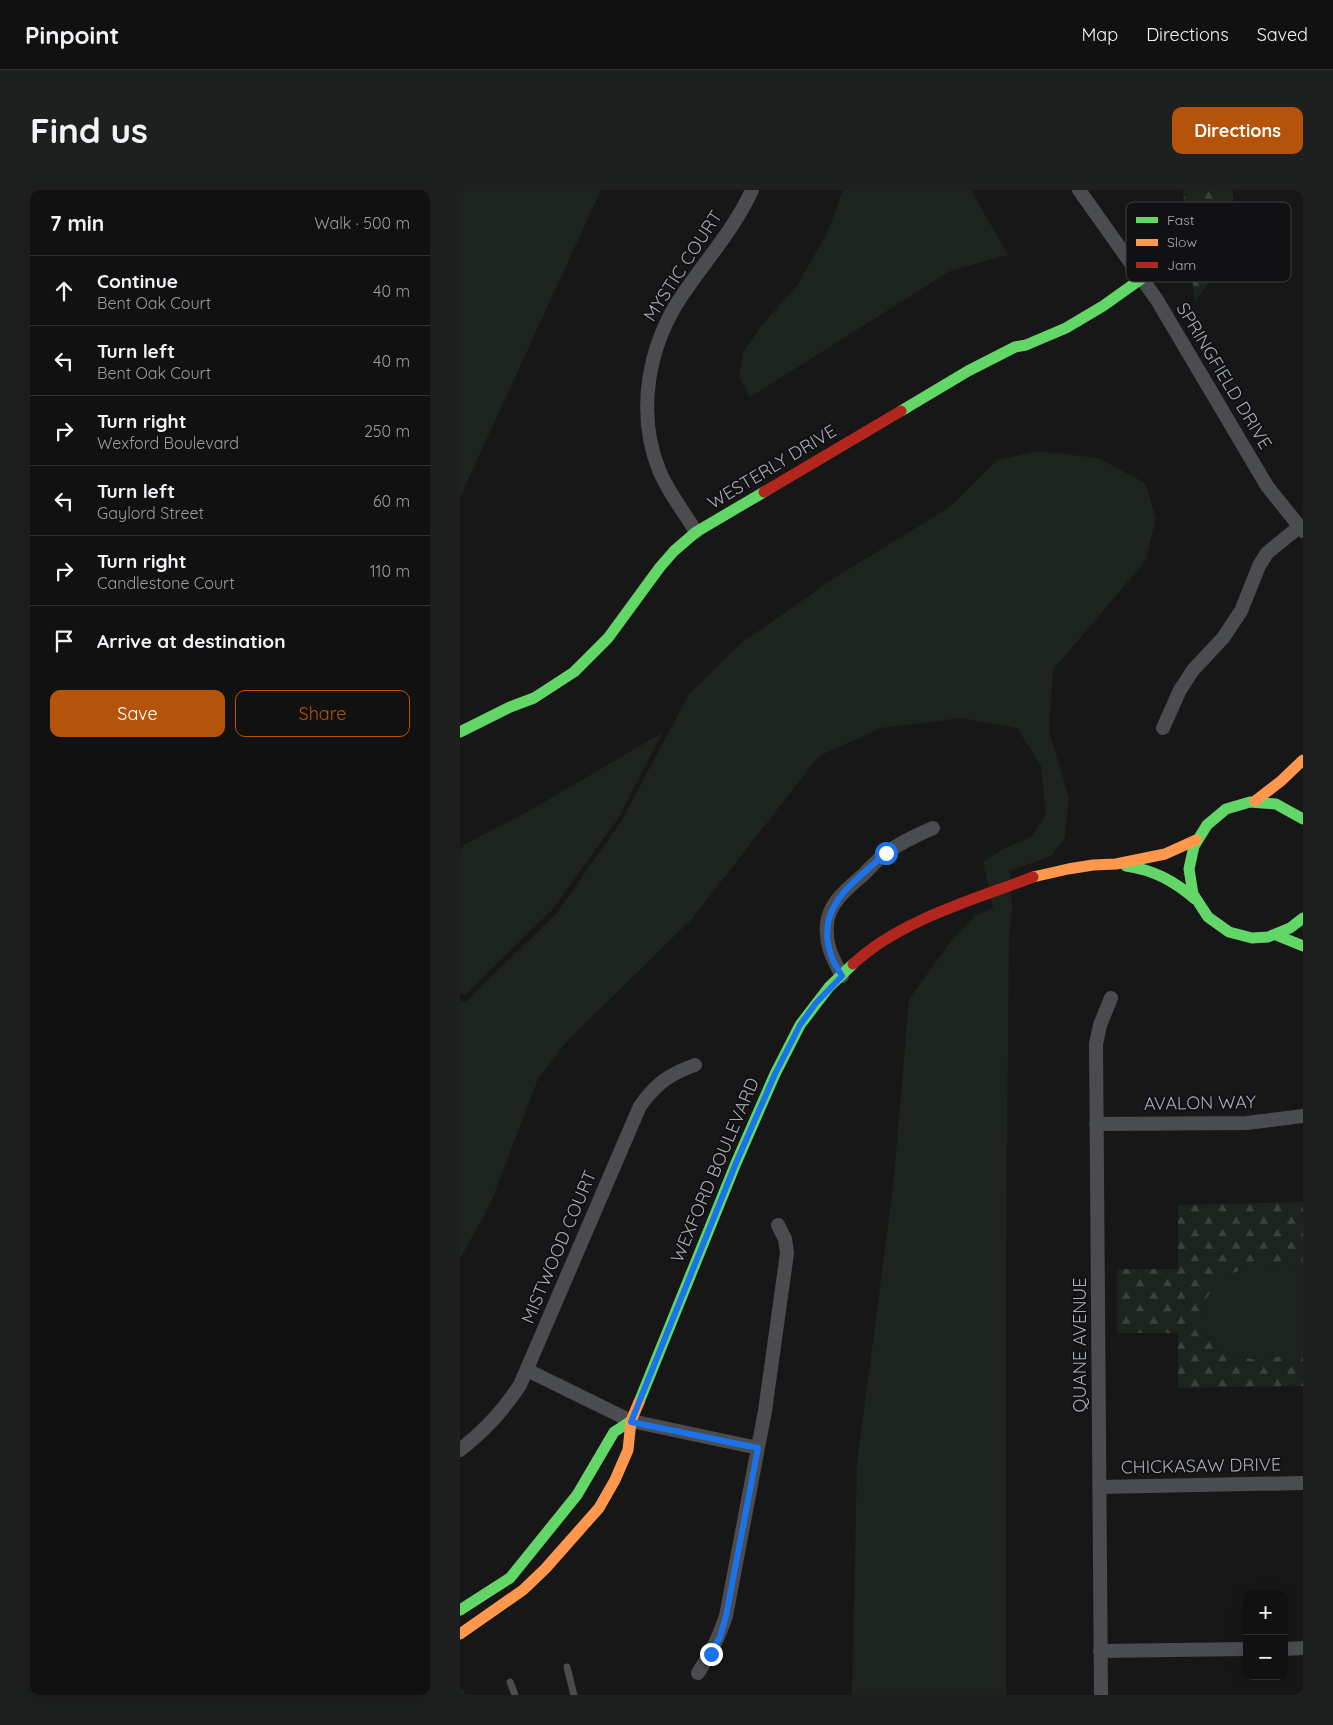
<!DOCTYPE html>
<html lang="en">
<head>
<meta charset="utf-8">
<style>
  :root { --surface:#111; --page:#1e1f1f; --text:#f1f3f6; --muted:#9c9d9f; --line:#303131; --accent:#b45309 }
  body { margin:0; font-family:Quicksand,sans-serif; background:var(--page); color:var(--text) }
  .controls { position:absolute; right:15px; bottom:15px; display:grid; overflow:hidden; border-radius:10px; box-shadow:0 5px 20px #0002 }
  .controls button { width:45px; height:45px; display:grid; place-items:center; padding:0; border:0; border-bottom:1px solid var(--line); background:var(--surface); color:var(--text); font:25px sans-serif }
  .stop { position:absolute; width:15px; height:15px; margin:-11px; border:4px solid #1a73e8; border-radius:50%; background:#fff }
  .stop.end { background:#1a73e8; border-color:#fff; box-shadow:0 1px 5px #0008 }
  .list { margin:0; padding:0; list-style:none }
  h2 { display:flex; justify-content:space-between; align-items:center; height:65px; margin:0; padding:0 20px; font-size:21px }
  h2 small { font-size:16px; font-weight:400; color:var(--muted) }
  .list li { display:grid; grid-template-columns:32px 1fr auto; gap:15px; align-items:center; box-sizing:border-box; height:70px; padding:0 20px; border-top:1px solid var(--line) }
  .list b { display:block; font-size:19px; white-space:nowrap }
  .list p { margin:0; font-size:16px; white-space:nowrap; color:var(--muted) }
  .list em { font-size:16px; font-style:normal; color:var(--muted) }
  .actions { display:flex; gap:10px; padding:15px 20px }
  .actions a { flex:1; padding:11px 0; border:1px solid var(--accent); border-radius:10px; text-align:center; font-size:18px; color:var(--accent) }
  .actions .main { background:var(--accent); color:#fff }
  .icon { flex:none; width:28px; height:28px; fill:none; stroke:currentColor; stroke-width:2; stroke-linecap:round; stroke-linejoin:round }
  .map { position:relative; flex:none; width:843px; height:1505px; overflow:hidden; border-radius:10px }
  header { display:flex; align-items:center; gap:30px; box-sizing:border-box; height:70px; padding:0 25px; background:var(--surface); border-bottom:1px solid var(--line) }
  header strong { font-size:24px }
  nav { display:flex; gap:28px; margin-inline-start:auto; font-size:18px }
  .intro { display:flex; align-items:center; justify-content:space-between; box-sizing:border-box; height:120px; padding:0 30px }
  h1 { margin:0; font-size:35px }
  .button { padding:12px 22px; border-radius:10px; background:var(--accent); color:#fff; font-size:18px; font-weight:700 }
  main { display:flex; gap:30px; padding:0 30px }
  aside { flex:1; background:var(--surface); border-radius:10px; box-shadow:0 5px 20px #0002 }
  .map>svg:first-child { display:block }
  .green { fill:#1d241e }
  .forest { fill:url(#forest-firs) }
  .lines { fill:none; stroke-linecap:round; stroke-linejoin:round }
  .lane { stroke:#4b4c50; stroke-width:7 }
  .street { stroke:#4b4c50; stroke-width:14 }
  .fast { stroke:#63d668; stroke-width:11 }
  .slow { stroke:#ff974d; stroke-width:11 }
  .jam { stroke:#b3261e; stroke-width:11 }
  .route { stroke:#1a73e8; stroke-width:6 }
  .labels { text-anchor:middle; stroke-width:4; stroke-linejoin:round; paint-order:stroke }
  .street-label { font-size:18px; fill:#a8adb8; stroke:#111113 }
  .key { fill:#111113; stroke:#3e4045; stroke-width:1 }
  .key-label { font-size:14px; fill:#a8adb8 }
</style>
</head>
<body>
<header>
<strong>Pinpoint</strong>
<nav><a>Map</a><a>Directions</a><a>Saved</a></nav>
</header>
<div class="intro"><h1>Find us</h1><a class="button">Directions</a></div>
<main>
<aside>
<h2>7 min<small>Walk · 500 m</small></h2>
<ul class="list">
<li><svg class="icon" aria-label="ahead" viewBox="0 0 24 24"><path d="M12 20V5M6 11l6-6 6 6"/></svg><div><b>Continue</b><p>Bent Oak Court</p></div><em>40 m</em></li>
<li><svg class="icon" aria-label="left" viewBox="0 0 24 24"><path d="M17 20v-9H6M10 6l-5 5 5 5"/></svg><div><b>Turn left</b><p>Bent Oak Court</p></div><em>40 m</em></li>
<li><svg class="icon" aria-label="right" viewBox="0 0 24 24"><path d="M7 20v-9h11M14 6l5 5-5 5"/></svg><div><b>Turn right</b><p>Wexford Boulevard</p></div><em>250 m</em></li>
<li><svg class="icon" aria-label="left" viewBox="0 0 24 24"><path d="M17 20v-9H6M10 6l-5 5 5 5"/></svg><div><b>Turn left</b><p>Gaylord Street</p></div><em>60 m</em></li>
<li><svg class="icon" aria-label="right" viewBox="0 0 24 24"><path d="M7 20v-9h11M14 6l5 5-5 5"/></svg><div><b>Turn right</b><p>Candlestone Court</p></div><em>110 m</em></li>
<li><svg class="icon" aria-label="arrive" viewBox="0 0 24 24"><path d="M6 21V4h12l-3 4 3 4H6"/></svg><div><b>Arrive at destination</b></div></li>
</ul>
<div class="actions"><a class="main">Save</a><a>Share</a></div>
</aside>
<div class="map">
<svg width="843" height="1505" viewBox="0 0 843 1505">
  <defs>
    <pattern id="forest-firs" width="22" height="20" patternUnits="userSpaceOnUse" patternTransform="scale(1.25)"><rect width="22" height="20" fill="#1d241e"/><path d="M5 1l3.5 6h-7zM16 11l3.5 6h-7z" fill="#3b413d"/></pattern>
  </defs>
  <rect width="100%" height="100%" fill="#171717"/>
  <path class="green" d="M0,0H141L0,307Z
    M383,0H511L548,65L490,81L290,207L279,187L283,163L302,135L338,94L368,41Z
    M577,261L638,268L685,293L696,328L686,370L593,480L589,541L609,608L605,647L591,666L550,681L552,718L549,745L546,1061V1505H392L397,1274L433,998L449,809L492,750L516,725L533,718L523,672L543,659L571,647L586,625L581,576L557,538L501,528L421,538L359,566L231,730L109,849L78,889L31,1012L0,1069V810L5,812L96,724L162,630L229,504L280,454L376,387L490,317L537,270Z
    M202,543L159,627L92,720L5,805L0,803V661L4,655L74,618Z
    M811,1074L843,1076V1156L823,1166L791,1169L764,1162L744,1142L740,1120L751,1101L765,1086L791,1076Z"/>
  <path class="forest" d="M723,0H773L774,58L735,112Z
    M843,1012V1076L811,1074L791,1076L765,1086L751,1101L740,1120L744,1142L764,1162L791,1169L823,1166L843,1156V1196L718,1198V1143H657V1079H718V1015Z"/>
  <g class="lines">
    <path class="lane" d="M107,1477L114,1505
      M50,1492L55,1505
      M0,1503L1,1505"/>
    <path class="street" d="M619,0L697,110L807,296L843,341
      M236,342C224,322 208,302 199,280C176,222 188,155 223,104C246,70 275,38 292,0
      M703,538L720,500L733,480L763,448L781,421L799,376L807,363L839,337
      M382,786C373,769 365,755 367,735C368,713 388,698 404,684C411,677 418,669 426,663C440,653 457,645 473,638
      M636,934L787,933L843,926
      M67,1180L171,1231L298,1258
      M0,1260C25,1240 42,1222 60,1195L180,916C196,894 209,884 235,875
      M640,1297L843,1293
      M824,1459L843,1458
      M640,1461L787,1459
      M238,1483C251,1464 259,1447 266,1426L305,1221L327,1063L325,1049L318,1035
      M641,1505L636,854L640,835L651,808"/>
    <path class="fast" d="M441,221L508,181L555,157L566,155L606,138L643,116L681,89
      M0,542L50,517L74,508L114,482L148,448L200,377L214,361L236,342L304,302
      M843,629L816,614L790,612L766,619L747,635L734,656L729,679L733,704L748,727L769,742L792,748L808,747L830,738L843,728
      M666,676C694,680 714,691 735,709
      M816,745L843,756
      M179,1212L276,973L315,884L340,835L369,797L393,774
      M0,1420L50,1388L117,1305L154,1242L171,1231"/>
    <path class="slow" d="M795,611L821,591L843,570
      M573,687L608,679L633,675L656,674L705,664L736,650
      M0,1444L63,1400L85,1379L139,1318L155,1290L168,1260L171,1231L179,1212"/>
    <path class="jam" d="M304,302L441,221
      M393,774C440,730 513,710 573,687"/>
  </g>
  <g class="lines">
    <path class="route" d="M251,1464L260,1447L266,1426L298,1258L171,1232L276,973L315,884L340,835L356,813L382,786C378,779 373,772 371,765C354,716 395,692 426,663"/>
  </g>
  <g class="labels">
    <g class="street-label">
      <text transform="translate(223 76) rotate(-57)" y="6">MYSTIC COURT</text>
      <text transform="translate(764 186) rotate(59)" y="6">SPRINGFIELD DRIVE</text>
      <text transform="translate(312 277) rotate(-31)" y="6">WESTERLY DRIVE</text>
      <text transform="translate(740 913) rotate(-1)" y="6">AVALON WAY</text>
      <text transform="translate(255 980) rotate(-67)" y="6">WEXFORD BOULEVARD</text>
      <text transform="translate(99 1057) rotate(-67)" y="6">MISTWOOD COURT</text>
      <text transform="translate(620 1155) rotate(-90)" y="6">QUANE AVENUE</text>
      <text transform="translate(741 1276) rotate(-1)" y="6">CHICKASAW DRIVE</text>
    </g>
  </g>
  <rect x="666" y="12" width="165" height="80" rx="8" class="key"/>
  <rect x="676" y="27" width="22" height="6" fill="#63d668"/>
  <rect x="676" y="49" width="22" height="7" fill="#ff974d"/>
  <rect x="676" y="72" width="22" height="6" fill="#b3261e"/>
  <g class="key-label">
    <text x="707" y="35">Fast</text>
    <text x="707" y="57">Slow</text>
    <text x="707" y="80">Jam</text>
  </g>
</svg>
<div class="controls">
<button>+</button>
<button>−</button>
</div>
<div class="stop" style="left:426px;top:663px"></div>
<div class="stop end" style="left:251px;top:1464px"></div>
</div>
</main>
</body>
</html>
